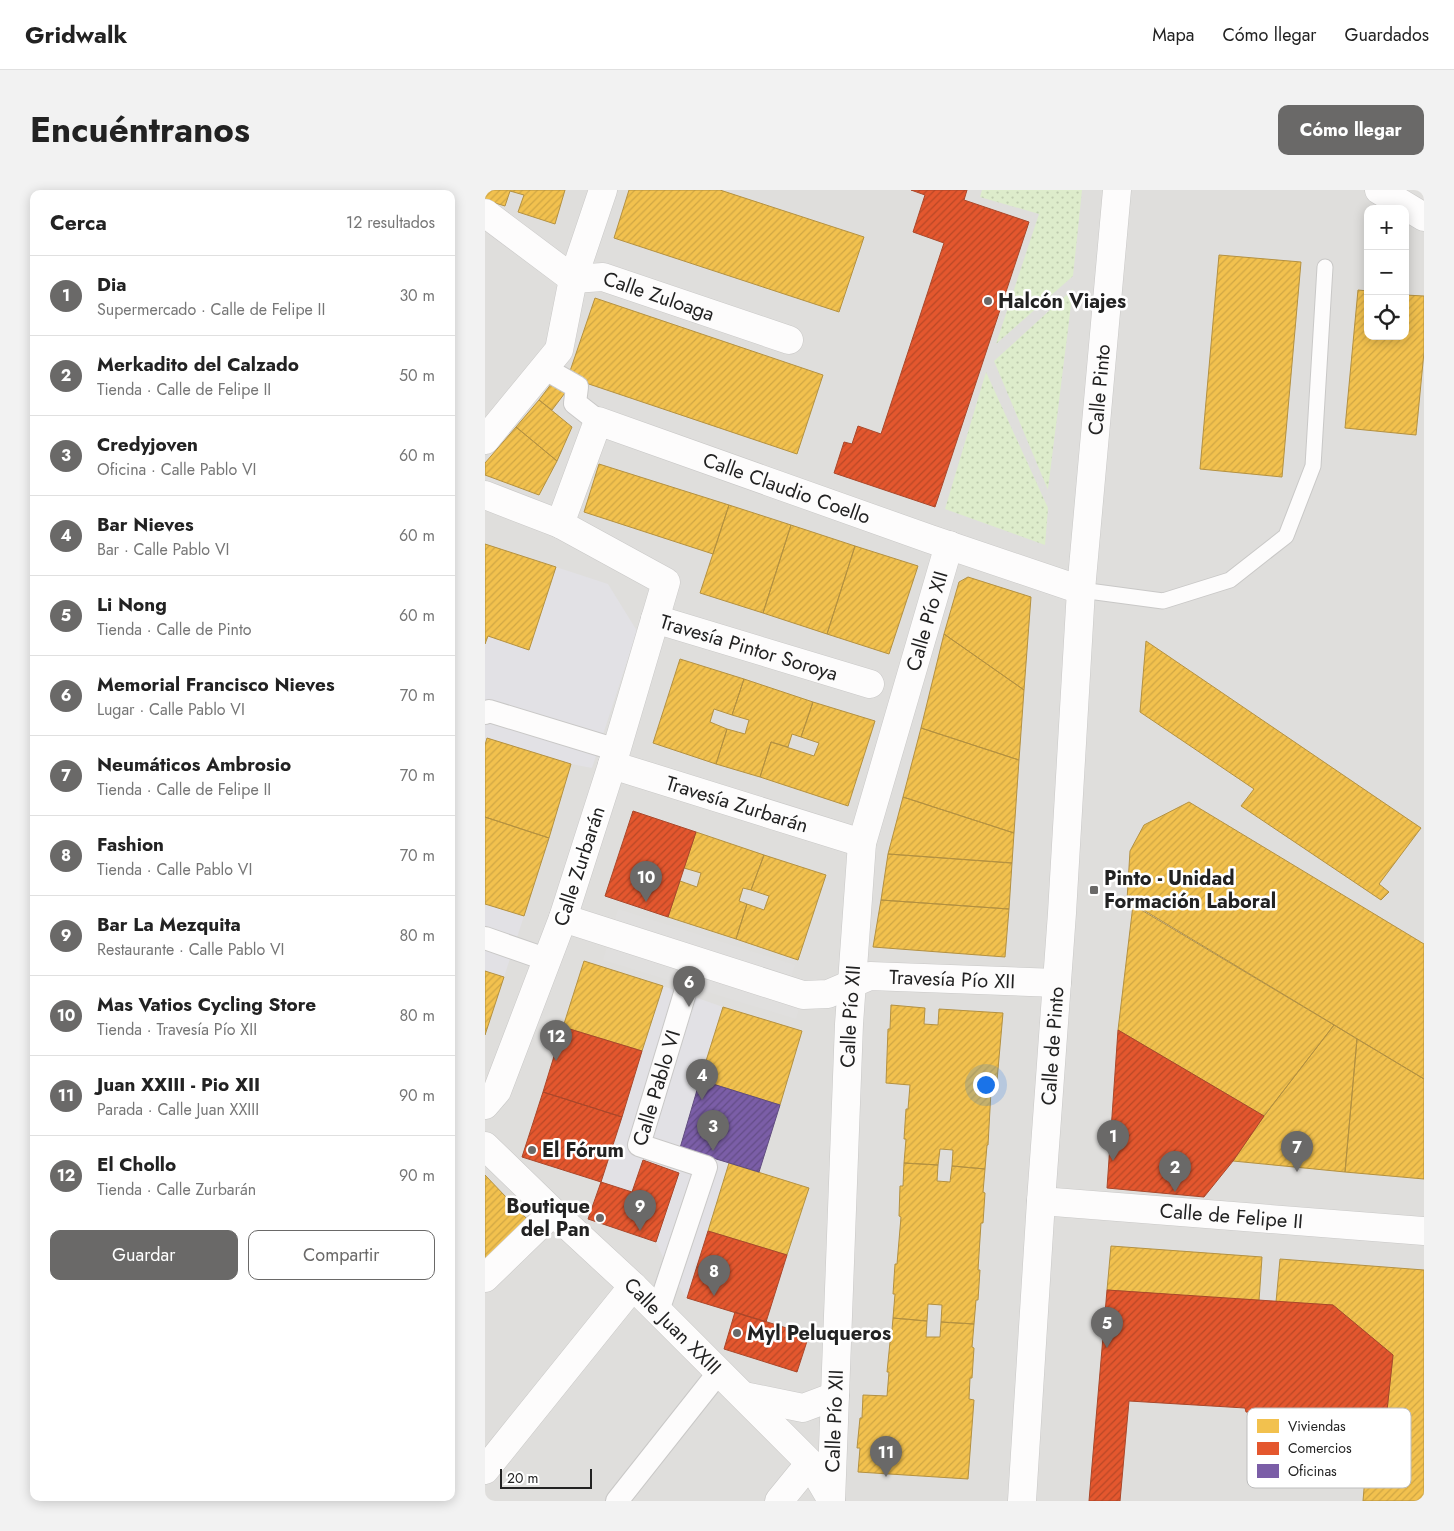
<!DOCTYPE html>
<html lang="es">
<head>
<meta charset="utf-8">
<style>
  :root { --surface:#fff; --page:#f2f2f2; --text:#222; --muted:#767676; --line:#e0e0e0; --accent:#6a6968 }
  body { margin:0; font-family:Jost,sans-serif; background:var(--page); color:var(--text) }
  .controls { position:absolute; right:15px; top:15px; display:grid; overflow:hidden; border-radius:10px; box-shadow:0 2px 12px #0003 }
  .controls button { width:45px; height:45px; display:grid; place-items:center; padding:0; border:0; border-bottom:1px solid var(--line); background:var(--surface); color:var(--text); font:25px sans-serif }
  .scale { position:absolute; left:15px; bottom:12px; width:92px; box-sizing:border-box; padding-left:5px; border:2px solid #222; border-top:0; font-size:14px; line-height:18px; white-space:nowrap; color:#222; -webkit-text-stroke:4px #fff; paint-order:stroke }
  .you { position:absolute; left:500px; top:894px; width:18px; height:18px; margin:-12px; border:4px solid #fff; border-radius:50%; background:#1a73e8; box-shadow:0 0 0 8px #1a73e833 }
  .badge { display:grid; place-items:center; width:32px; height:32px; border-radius:50%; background:var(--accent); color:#fff; font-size:16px; font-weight:700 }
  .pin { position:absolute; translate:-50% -41px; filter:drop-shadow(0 1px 2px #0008) }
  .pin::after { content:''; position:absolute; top:26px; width:18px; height:15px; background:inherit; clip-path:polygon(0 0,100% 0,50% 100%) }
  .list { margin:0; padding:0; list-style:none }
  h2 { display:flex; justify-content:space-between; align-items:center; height:65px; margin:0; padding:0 20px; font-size:21px }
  h2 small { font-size:16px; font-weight:400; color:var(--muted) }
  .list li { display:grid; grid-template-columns:32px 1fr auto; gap:15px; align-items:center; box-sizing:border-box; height:80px; padding:0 20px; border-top:1px solid var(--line) }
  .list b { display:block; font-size:19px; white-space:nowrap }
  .list p { margin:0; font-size:16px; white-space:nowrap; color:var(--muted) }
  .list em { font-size:16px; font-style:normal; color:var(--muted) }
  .actions { display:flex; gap:10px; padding:15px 20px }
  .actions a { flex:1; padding:11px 0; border:1px solid var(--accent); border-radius:10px; text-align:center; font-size:18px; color:var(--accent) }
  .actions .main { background:var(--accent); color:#fff }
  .icon { flex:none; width:28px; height:28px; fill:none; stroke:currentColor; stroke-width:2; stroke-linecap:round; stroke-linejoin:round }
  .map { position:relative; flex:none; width:939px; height:1311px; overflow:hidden; border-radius:10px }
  header { display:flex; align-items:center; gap:30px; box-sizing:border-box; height:70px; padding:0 25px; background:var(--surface); border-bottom:1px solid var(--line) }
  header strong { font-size:24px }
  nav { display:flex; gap:28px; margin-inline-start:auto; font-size:18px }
  .intro { display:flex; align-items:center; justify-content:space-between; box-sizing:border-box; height:120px; padding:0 30px }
  h1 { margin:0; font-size:35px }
  .button { padding:12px 22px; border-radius:10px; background:var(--accent); color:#fff; font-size:18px; font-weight:700 }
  main { display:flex; gap:30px; padding:0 30px }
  aside { flex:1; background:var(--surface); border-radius:10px; box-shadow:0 2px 12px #0003 }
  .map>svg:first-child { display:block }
  .residential { fill:#dfdedc; fill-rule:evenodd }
  .grass { fill:url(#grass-dots) }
  .parking { fill:#e0dfde }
  .plaza { fill:#e2e1e5 }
  .homes { fill:url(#homes-hatch); stroke:#b49141 }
  .shops { fill:url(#shops-hatch); stroke:#aa472a }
  .offices { fill:url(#offices-hatch); stroke:#604c7f }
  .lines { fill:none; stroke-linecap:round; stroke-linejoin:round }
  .service-casing { stroke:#c9c8c7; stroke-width:17 }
  .pedestrian-casing { stroke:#c9c8c7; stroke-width:24 }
  .minor-casing { stroke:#c9c8c7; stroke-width:29 }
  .tertiary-casing { stroke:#c9c8c7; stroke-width:29 }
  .service { stroke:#fdfcfc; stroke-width:15 }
  .pedestrian { stroke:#fdfcfc; stroke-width:22 }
  .minor { stroke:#fdfcfc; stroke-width:28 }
  .tertiary { stroke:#fdfcfc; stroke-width:28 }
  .poi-dot { fill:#6a6968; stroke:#fff; stroke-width:2 }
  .labels { text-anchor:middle; stroke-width:5; stroke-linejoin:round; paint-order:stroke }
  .street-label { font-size:20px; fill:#222; stroke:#fff }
  .poi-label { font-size:20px; font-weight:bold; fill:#222; stroke:#fff; text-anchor:start }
  .key { fill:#fff; stroke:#bdbdbd; stroke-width:1 }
  .key-label { font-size:14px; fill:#222 }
</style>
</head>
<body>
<header>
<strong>Gridwalk</strong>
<nav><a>Mapa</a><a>Cómo llegar</a><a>Guardados</a></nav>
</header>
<div class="intro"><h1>Encuéntranos</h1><a class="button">Cómo llegar</a></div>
<main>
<aside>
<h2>Cerca<small>12 resultados</small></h2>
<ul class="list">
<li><span class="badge">1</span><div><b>Dia</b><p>Supermercado · Calle de Felipe II</p></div><em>30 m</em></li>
<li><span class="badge">2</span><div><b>Merkadito del Calzado</b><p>Tienda · Calle de Felipe II</p></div><em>50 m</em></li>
<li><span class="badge">3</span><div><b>Credyjoven</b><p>Oficina · Calle Pablo VI</p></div><em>60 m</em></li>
<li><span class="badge">4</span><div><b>Bar Nieves</b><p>Bar · Calle Pablo VI</p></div><em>60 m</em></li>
<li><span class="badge">5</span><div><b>Li Nong</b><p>Tienda · Calle de Pinto</p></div><em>60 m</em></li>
<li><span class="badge">6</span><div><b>Memorial Francisco Nieves</b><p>Lugar · Calle Pablo VI</p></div><em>70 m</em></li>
<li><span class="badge">7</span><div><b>Neumáticos Ambrosio</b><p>Tienda · Calle de Felipe II</p></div><em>70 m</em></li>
<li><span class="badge">8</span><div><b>Fashion</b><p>Tienda · Calle Pablo VI</p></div><em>70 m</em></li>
<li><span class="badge">9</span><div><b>Bar La Mezquita</b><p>Restaurante · Calle Pablo VI</p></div><em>80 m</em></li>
<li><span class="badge">10</span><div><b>Mas Vatios Cycling Store</b><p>Tienda · Travesía Pío XII</p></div><em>80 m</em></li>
<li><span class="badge">11</span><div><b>Juan XXIII - Pio XII</b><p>Parada · Calle Juan XXIII</p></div><em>90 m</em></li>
<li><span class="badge">12</span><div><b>El Chollo</b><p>Tienda · Calle Zurbarán</p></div><em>90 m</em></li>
</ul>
<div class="actions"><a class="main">Guardar</a><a>Compartir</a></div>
</aside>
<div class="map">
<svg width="939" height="1311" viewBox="0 0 939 1311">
  <defs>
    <pattern id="grass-dots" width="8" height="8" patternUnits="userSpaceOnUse" patternTransform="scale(1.25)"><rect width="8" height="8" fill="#ddeccb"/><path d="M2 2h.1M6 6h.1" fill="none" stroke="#bdcaae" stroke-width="1.8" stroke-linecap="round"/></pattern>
    <pattern id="homes-hatch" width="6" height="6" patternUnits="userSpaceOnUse" patternTransform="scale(1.25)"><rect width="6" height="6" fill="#f2c14e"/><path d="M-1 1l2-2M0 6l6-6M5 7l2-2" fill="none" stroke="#cfa644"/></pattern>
    <pattern id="shops-hatch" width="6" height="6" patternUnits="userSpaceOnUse" patternTransform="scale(1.25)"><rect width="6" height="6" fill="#e4572e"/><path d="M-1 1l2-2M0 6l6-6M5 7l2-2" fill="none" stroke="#b84827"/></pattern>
    <pattern id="offices-hatch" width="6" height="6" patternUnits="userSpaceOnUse" patternTransform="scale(1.25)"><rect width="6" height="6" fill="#7b5ea7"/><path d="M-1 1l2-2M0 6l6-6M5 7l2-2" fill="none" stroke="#644d88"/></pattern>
  </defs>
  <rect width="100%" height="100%" fill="#f0eeeb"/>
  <path class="residential" d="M0,0H939V1311H0ZM883,19H920V146H883Z"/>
  <path class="grass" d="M497,0H597L588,86L511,154L554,24L495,7Z
    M588,99L563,299V300L509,171Z
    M501,182L563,318L560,355L460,319Z"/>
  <path class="parking" d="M133,719L310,775L302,799L318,805L311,829L118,770Z"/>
  <path class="plaza" d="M71,377L123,394L152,441L107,578L86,574L2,548L0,555V455L3,446L44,459Z
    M0,714L39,726L19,787L0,781Z
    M178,796L238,817L195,957L244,973L202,1108L186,1085L171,1052L194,983L158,970L147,1002L116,992Z"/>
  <path class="homes" d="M0,0H80L70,34L33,22L39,5L25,1L20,16L0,10Z
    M144,0H235L379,47L354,122L129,48Z
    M734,65L816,72L797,287L715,279Z
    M873,100L883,101V146H920V105L939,106V162L931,245L860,238Z
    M110,108L338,185L312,264L83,187Z
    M70,189L83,199L67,220L54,210Z
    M54,210L87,237L72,271L31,237Z
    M31,237L72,271L54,305L0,285V273Z
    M114,274L244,315L228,364L99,322Z
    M244,315L306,335L278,423L215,403Z
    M306,335L370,356L342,444L278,423Z
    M0,354L71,377L44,460L3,446L0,454Z
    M370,356L433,376L404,464L342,444Z
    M483,387L546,407L539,500L459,444L474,392Z
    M459,444L539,500L534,570L436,538Z
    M661,451L936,638L894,694L904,702L896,710L756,616L769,599L655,522Z
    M195,469L259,489L247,525L229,519L225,532L242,539L231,574L168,553Z
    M259,489L328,512L316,547L307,544L303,557L286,552L275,587L231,574L242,539L260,544L264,530L247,525Z
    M328,512L390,531L363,616L275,587L286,552L329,566L334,553L316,547Z
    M436,538L534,570L529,643L418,607Z
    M2,548L86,574L64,648L0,627V555Z
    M418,607L529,643L527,673L403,664Z
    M704,612L939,754V889L642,710L645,661L659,635Z
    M0,627L64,648L39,726L0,714Z
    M211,642L279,665L266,700L258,698L254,711L262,714L251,749L183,727L195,691L212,697L216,683L199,678Z
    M403,664L527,673L524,719L396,710Z
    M279,665L341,685L313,770L251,749L262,714L279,720L284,706L266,700Z
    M396,710L524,719L520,767L388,757Z
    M648,715L849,835L779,926L633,840Z
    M99,771L178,796L157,861L78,837Z
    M0,781L19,787L0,845Z
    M406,815L440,818L439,834L453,835L454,819L518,823L511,902L506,901L503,955H502L500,979L467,976L468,960L455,959L453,975L419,973L421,949H419L421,919H423L425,895L401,893L403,839H405Z
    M238,817L317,841L295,915L215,890Z
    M849,835L872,849L860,982L748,971L779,926Z
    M872,849L939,889V989L860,982Z
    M244,973L324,998L302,1065L223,1041Z
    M419,973L453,975L452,991L465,992L467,976L500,979L498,1002L500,1003L498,1033H496L493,1080H495L493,1110H491L489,1134L456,1132L457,1115L443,1114L442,1131L408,1128L410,1104H408L410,1074H412L416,1027L414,1026L415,996H418Z
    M0,985L42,1029L0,1070Z
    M626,1056L777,1067L774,1111L622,1100Z
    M795,1069L939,1080V1311H878L884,1238L900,1239L908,1165L848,1115L791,1112Z
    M408,1128L442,1131L441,1147H455L456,1132L489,1134L487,1157L489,1158L487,1188H485L484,1209L489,1210L483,1289L373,1282L375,1258H372L375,1228H377L378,1205L402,1206L404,1182H402L405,1152H406Z"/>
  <path class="shops" d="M426,0H482L479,10L544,32L450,317L349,283L359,252L367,254L373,236L396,244L459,53L428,42L440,5Z
    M148,621L211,642L183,727L120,706Z
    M78,837L157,861L137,927L58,902Z
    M633,840L779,926L748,971L719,1007L622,998Z
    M58,902L137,927L116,992L37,967Z
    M158,970L194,983L171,1052L103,1029L116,992L147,1002Z
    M223,1041L302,1065L281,1132L202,1108Z
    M622,1100L848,1115L908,1165L900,1239L761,1222L760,1218L644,1211L635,1311H604Z
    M250,1122L324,1145L312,1182L239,1159Z"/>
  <path class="offices" d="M215,890L295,915L274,982L195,958Z"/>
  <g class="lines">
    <defs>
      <path id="service" d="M596,400L678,411L745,390L801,346L828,276L840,77"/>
      <g id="pedestrian">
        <path d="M59,178L92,197L90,213L113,231"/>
        <path d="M0,523L4,521L132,560"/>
        <path d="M0,748L63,770"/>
        <path id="s1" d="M173,1121L221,977L154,955L210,770"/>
        <path d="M132,1311L234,1182"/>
      </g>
      <g id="minor">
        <path d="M894,0L939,27"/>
        <path id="s2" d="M0,23L88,89L118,87L304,150"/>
        <path d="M0,250L74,160L88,89L118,0"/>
        <path d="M0,305L75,334L181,392L127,575L78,728L12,901L0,915"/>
        <path id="s3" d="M75,334L113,231L445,349L596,400"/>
        <path id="s4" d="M170,429L385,494"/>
        <path id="s5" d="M127,575L377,653"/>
        <path id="s6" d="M78,728L318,805L343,804L385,786L572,793"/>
        <path id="s7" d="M0,956L68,1022L148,1096L325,1273L346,1309"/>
        <path id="s8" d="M556,1011L939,1041"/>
        <path d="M0,1088L68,1022"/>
        <path d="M259,1206L318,1218L350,1206"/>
        <path d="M0,1280L148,1096"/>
        <path d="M294,1311L325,1273"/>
        <path id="s9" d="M346,1311L364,834L377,653L464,355"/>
      </g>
      <g id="tertiary">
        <path id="s10" d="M537,1311L556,1011L577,723L596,400L632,0"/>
      </g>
    </defs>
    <use href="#service" class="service-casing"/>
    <use href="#pedestrian" class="pedestrian-casing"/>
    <use href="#minor" class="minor-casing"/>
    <use href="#tertiary" class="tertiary-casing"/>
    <use href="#service" class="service"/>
    <use href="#pedestrian" class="pedestrian"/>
    <use href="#minor" class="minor"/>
    <use href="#tertiary" class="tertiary"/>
  </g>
  <g class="poi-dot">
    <circle cx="503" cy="111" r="5"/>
    <rect x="604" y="695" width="10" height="10" rx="2.5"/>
    <circle cx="47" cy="960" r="5"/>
    <circle cx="115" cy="1028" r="5"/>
    <circle cx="252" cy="1143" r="5"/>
  </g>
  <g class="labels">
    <g class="street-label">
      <text dy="7" stroke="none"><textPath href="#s2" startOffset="199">Calle Zuloaga</textPath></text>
      <text dy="7" stroke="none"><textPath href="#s10" startOffset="1114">Calle Pinto</textPath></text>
      <text dy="7" stroke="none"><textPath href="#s3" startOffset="310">Calle Claudio Coello</textPath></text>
      <text dy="7" stroke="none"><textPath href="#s9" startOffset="890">Calle Pío XII</textPath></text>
      <text dy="7" stroke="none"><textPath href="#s4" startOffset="98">Travesía Pintor Soroya</textPath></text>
      <text dy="7" stroke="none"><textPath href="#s5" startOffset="131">Travesía Zurbarán</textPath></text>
      <text transform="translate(94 676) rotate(-72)" y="7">Calle Zurbarán</text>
      <text dy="7" stroke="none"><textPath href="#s6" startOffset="405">Travesía Pío XII</textPath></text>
      <text dy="7" stroke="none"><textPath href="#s9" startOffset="485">Calle Pío XII</textPath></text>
      <text dy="7" stroke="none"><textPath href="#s10" startOffset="456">Calle de Pinto</textPath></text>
      <text dy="7" stroke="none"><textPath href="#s1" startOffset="282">Calle Pablo VI</textPath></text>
      <text dy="7" stroke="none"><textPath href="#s8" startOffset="191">Calle de Felipe II</textPath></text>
      <text dy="7" stroke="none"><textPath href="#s7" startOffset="260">Calle Juan XXIII</textPath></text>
      <text dy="7" stroke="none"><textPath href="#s9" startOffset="80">Calle Pío XII</textPath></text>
    </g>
    <g class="poi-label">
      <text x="513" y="118">Halcón Viajes</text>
      <text x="619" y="695">Pinto - Unidad<tspan x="619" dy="23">Formación Laboral</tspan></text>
      <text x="57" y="967">El Fórum</text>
      <text x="105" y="1023" text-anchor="end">Boutique<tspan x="105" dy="23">del Pan</tspan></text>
      <text x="262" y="1150">Myl Peluqueros</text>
    </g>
  </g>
  <rect x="762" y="1218" width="164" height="80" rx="8" class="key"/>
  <rect x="772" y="1229" width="22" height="14" fill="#f2c14e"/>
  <rect x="772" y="1252" width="22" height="13" fill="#e4572e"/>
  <rect x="772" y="1274" width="22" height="14" fill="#7b5ea7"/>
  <g class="key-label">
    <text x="803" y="1241">Viviendas</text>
    <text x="803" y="1263">Comercios</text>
    <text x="803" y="1286">Oficinas</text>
  </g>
</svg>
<div class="controls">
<button>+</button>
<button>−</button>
<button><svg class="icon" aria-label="locate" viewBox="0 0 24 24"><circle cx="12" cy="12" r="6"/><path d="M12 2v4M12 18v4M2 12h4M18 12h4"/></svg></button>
</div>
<div class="scale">20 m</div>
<div class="you"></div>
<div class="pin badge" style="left:628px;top:971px">1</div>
<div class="pin badge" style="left:690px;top:1002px">2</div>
<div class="pin badge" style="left:228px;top:961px">3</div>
<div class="pin badge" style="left:217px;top:910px">4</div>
<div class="pin badge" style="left:622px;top:1158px">5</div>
<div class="pin badge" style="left:204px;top:817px">6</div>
<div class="pin badge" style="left:812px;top:982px">7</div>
<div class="pin badge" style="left:229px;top:1106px">8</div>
<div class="pin badge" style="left:155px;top:1041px">9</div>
<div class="pin badge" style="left:161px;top:712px">10</div>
<div class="pin badge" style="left:401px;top:1287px">11</div>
<div class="pin badge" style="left:71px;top:871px">12</div>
</div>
</main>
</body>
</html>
